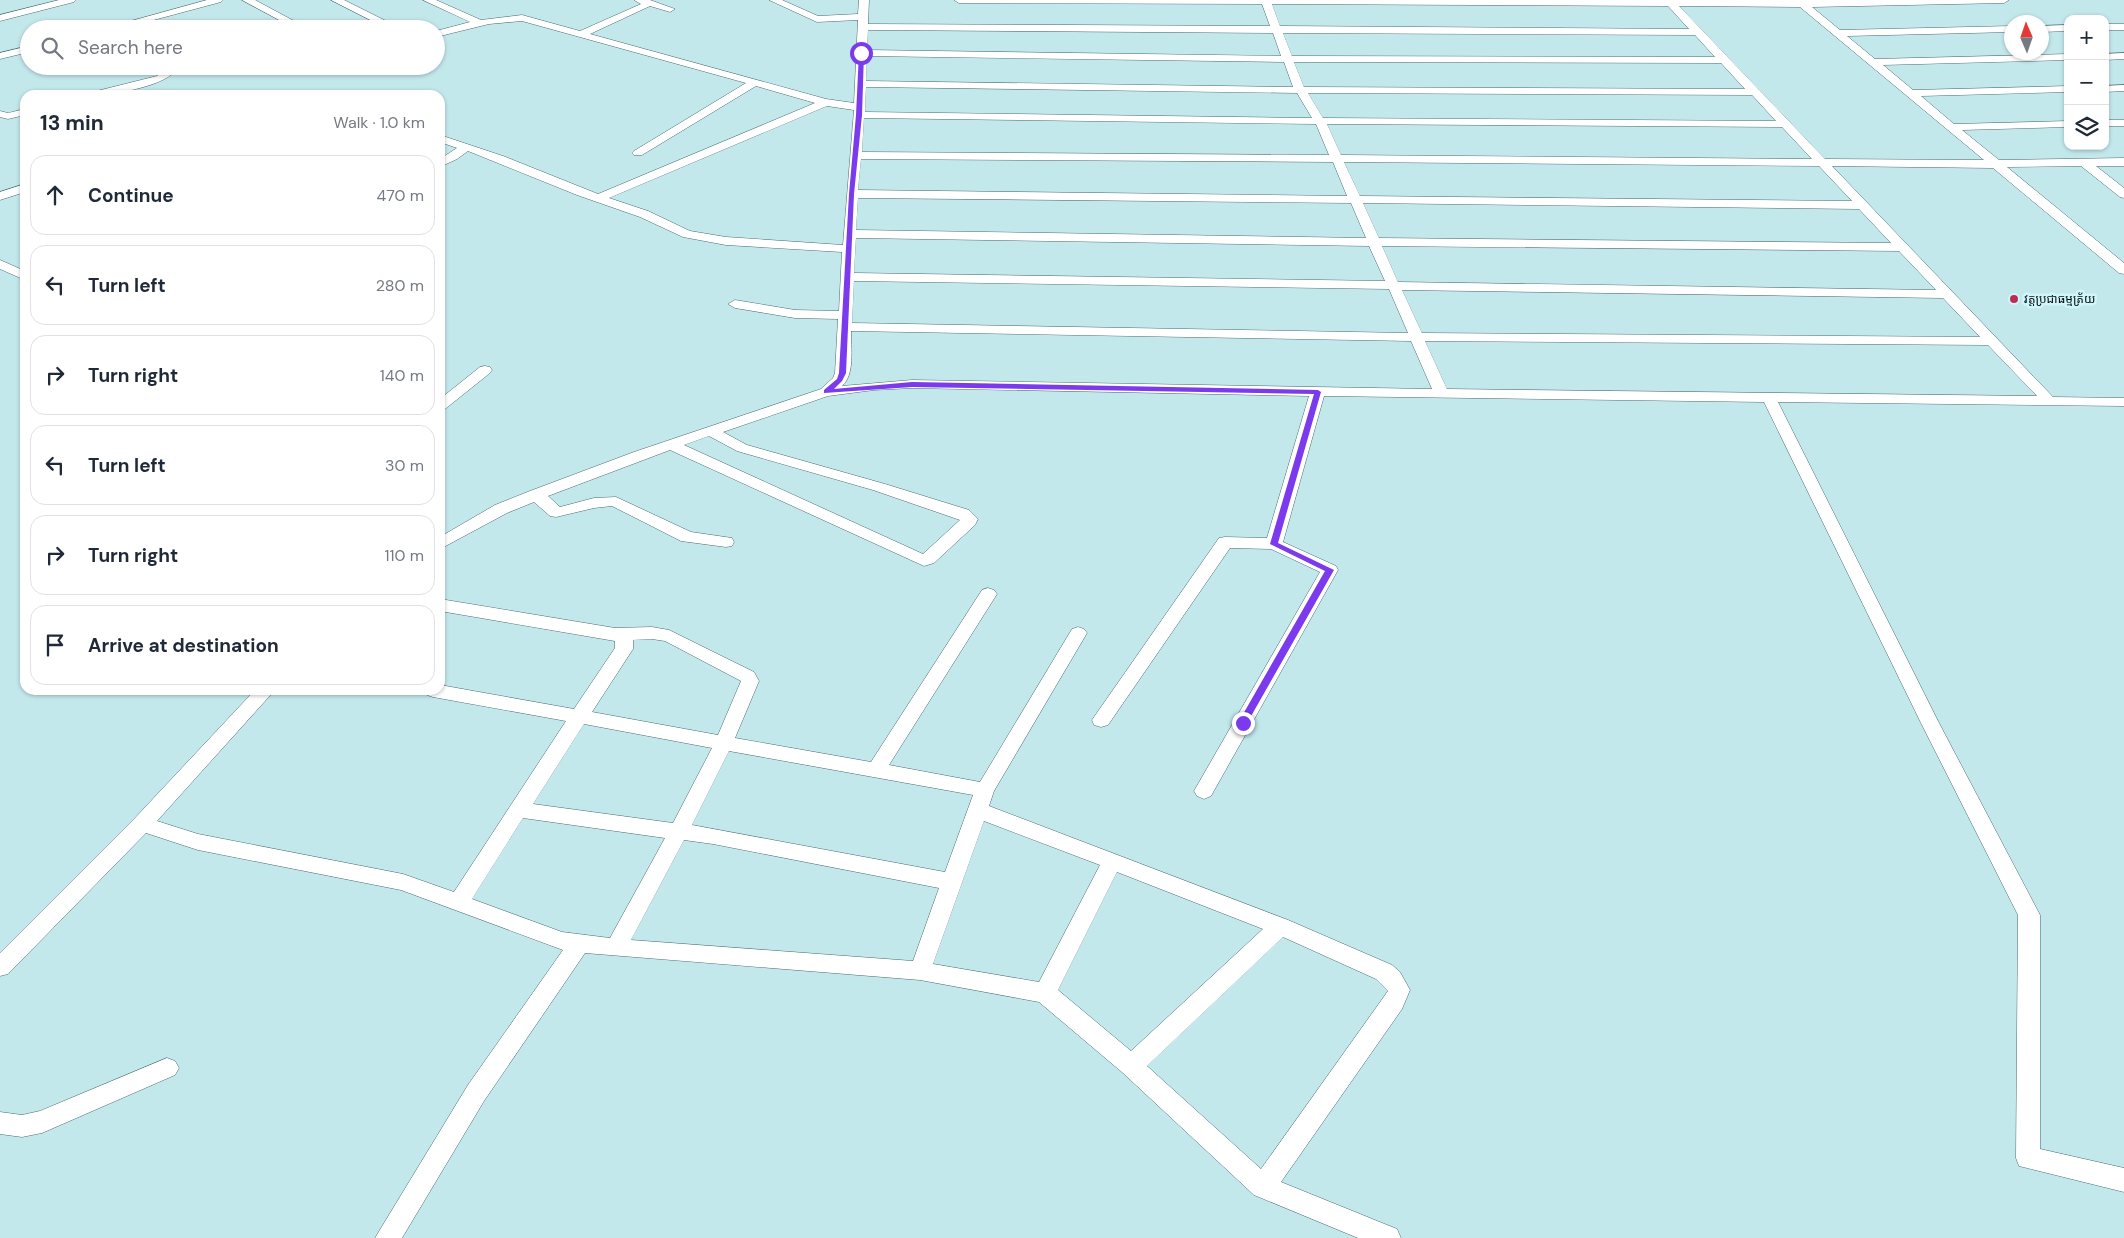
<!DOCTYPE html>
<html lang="en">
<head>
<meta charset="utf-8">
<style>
  :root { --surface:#fff; --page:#f6f6f7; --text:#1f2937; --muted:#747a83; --line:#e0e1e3 }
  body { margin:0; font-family:"DM Sans","Noto Sans Khmer",sans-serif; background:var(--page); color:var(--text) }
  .controls { position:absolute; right:15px; top:15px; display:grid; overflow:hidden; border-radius:10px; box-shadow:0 1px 4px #0004 }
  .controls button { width:45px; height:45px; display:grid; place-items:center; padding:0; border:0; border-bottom:1px solid var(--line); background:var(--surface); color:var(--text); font:25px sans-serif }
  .compass { position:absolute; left:2004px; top:15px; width:45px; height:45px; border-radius:50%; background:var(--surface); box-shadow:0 1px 4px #0004; rotate:358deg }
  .stop { position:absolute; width:15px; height:15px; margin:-11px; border:4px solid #7c3aed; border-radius:50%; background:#fff }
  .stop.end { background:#7c3aed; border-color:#fff; box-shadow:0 1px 5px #0008 }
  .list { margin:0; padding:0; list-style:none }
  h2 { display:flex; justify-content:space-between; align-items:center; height:65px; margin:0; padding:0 20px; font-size:21px }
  h2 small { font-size:16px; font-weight:400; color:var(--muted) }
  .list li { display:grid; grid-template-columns:32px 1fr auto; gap:15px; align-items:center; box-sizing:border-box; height:80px; margin:0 10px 10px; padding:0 10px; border:1px solid var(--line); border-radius:15px }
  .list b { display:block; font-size:19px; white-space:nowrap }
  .list em { font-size:16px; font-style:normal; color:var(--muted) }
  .icon { flex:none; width:28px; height:28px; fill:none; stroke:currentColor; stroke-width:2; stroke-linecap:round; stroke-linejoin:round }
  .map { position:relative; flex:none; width:2124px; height:1238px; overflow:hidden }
  .search { position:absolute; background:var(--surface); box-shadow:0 1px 4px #0004; left:20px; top:20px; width:425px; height:55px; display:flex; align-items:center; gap:12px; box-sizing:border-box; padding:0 18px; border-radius:28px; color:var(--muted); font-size:19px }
  .panel { position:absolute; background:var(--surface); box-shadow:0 1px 4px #0004; left:20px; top:90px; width:425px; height:605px; border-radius:15px }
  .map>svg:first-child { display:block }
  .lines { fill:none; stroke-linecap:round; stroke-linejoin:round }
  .minor-casing { stroke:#4a6b6f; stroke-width:1 }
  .minor { fill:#fff; fill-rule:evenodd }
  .route { fill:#7c3aed }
  .poi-dot { fill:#be2d4d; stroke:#d0f5fa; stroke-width:2 }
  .labels { text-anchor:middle; stroke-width:5; stroke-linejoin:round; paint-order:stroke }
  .far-poi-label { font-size:12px; fill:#030e0f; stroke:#d0f5fa; text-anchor:start }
</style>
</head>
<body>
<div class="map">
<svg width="2124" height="1238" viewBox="0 0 2124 1238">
  <rect width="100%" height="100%" fill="#c3e8ec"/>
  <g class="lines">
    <defs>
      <path id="minor" d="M59,0H76L74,2L0,21V15Z
        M207,0H223L221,2L120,29H102Z
        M242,0H255L309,29H296Z
        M331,0H344L402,29H388Z
        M423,0H436L481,20L522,15L580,31L641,4L634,0H650L675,9L670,12L650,6L590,34L826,99L854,103L858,20L817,22L769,0H782L818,16L858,14L859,0H869L868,24L1270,26L1262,4L959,3L954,0H2009L2004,3L1812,7L1840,30L2012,26V32L1847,36L1875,59L2068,54V60L1883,65L1913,90L2068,86V92L1921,96L1954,124L2068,121V127L1962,130L1999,160L2124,158V166H2096L2124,188V198L2120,197L2081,166L2007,167L2124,263V274L2119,273L1993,168L1832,166L2053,397L2124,398V406L1778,402L1939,723L2040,915V1149L2124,1168V1192L2019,1166L2016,1158L2018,915L1921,723L1764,402L1324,396L1283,542L1336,566L1338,570L1211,796L1204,799L1197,796L1194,791L1320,572L1271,549L1230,548L1108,725L1101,727L1094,725L1092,720L1219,538L1225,537L1267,538L1309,396L912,388L874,390L828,396L723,432L747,445L885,484L969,510L978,519L975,525L934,563L924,566L670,450L548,496L560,507L594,498L616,497L691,532L732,538L734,542L732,546L726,547L681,541L612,506L594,508L556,517L550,516L534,502L507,513L440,549V537L495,505L530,491L634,452L821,389L833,378L835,373L838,319L795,318L735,308L728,304L735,300L795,310L839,311L842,252L726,245L683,237L640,217L577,195L468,151L457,159L440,167V159L457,148L440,142V135L503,156L598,194L815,103L756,86L642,155H634L632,153L634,151L746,83L522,21L489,24L436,37V31L470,22ZM1272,4L1668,6L1689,29L1280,26ZM1679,6L1800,7L1984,160L1825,159ZM868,30L1273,33L1281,56L867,50ZM1283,33L1695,35L1715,57L1292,56ZM867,56L1284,62L1293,87L866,81ZM1294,62L1721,63L1745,89L1304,87ZM866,87L1297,93L1312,118L865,112ZM1308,93L1752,95L1776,121L1323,118ZM827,106L854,110L843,245L726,237L690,231L648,211L609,198ZM864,118L1316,124L1329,155L862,152ZM1327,124L1782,127L1812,159L1341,155ZM861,159L1333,162L1347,196L858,190ZM1344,162L1819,166L1852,201L1360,196ZM858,198L1351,203L1366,238L856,230ZM1363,203L1859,209L1891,243L1379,238ZM856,238L1369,246L1385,281L854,273ZM1382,246L1899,251L1936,290L1398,282ZM854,281L1389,289L1408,333L852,323ZM1402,290L1943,298L1980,337L1422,333ZM851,331L1411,341L1432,389L912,380L842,386C855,375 851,347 851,331ZM1425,341L1988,345L2037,396L1447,389ZM709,436L737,451L873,490L960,520L923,554L684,445Z
        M2105,24H2124V30H2105Z
        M2068,25V31L2042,32V26Z
        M29,46V52L0,59V53Z
        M2124,53V59L2105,60V54Z
        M164,66H174L175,71C161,88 109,95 88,95L89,93L157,76L164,70Z
        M2124,85V91L2105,92V86Z
        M320,91L324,92L325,95H312Z
        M25,109V115L8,119L0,117V111L8,113Z
        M2105,120H2124V126H2105Z
        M25,184V192L0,200V192Z
        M0,260L25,271V280L0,269Z
        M485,366L490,367L492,370L490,373L445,409L440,410V399L480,367Z
        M988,588L994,590L997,594L889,765L980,782L1072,629L1078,627L1084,629L1087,633L994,791L989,806L1288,920L1392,965L1400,972L1410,990L1402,1009L1281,1182L1397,1229L1401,1238H1358L1254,1195L1123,1073L1039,1002L920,980L585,953L484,1101L402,1238H375L468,1085L563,950L401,890L198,850L146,833L8,974L0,976V953L135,818L255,690H275L157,821L198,834L403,874L454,892L566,721L433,697L427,695L424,690H440V685L574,709L615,648V641L440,611V599L615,628L652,627L669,630L754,672L759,681L735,738L871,762L982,590ZM652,639L665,641L741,681L718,735L592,712L633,649V640ZM584,724L712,748L673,823L533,804ZM729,751L973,795L945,872L692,825ZM523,818L665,838L610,938L562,932L472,899ZM984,821L1100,865L1039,982L933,964ZM684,840L713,844L939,888L913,961L631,940ZM1117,872L1263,929L1131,1051L1058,990ZM1283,937L1376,979L1388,991L1261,1169L1147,1066Z
        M167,1058L175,1061L179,1068L175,1075L42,1133L22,1137L0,1134V1112L22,1115L40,1111Z"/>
    </defs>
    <use href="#minor" class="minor-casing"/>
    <use href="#minor" class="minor"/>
  </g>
  <path class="route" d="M861,52L864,53L862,115L854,194L846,373L842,381L834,389L912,382L1318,390L1321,392L1278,543L1334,570L1246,725H1240L1238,723L1325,571L1270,544L1314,394L912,387L824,393V390L837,379L839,373L849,194L856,115L859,53Z"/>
  <circle class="poi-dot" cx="2014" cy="299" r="5"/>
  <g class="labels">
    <g class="far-poi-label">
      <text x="2024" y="303">វត្តប្រជាធម្មត្រ័យ</text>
    </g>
  </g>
</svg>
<div class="controls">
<button>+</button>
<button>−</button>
<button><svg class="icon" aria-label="layers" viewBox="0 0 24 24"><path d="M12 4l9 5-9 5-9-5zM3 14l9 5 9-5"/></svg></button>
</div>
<svg class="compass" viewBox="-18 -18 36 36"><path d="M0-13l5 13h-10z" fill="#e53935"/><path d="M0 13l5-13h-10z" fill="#747a83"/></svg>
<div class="stop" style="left:861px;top:53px"></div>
<div class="stop end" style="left:1243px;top:723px"></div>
<div class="search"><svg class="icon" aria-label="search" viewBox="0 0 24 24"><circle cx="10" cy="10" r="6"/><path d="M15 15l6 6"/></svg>Search here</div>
<section class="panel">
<h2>13 min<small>Walk · 1.0 km</small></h2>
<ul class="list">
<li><svg class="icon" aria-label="ahead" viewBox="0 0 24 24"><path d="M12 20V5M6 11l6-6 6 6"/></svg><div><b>Continue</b></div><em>470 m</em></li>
<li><svg class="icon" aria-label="left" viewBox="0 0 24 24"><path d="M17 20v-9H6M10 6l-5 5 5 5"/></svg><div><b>Turn left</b></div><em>280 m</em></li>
<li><svg class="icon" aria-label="right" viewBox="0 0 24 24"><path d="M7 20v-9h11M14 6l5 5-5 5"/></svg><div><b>Turn right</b></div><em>140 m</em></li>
<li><svg class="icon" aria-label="left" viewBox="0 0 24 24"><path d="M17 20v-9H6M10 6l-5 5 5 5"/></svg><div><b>Turn left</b></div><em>30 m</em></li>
<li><svg class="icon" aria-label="right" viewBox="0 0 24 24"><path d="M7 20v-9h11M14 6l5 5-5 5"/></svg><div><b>Turn right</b></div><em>110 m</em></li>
<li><svg class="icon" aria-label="arrive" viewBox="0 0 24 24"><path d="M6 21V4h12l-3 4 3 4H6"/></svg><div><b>Arrive at destination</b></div></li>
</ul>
</section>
</div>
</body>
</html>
